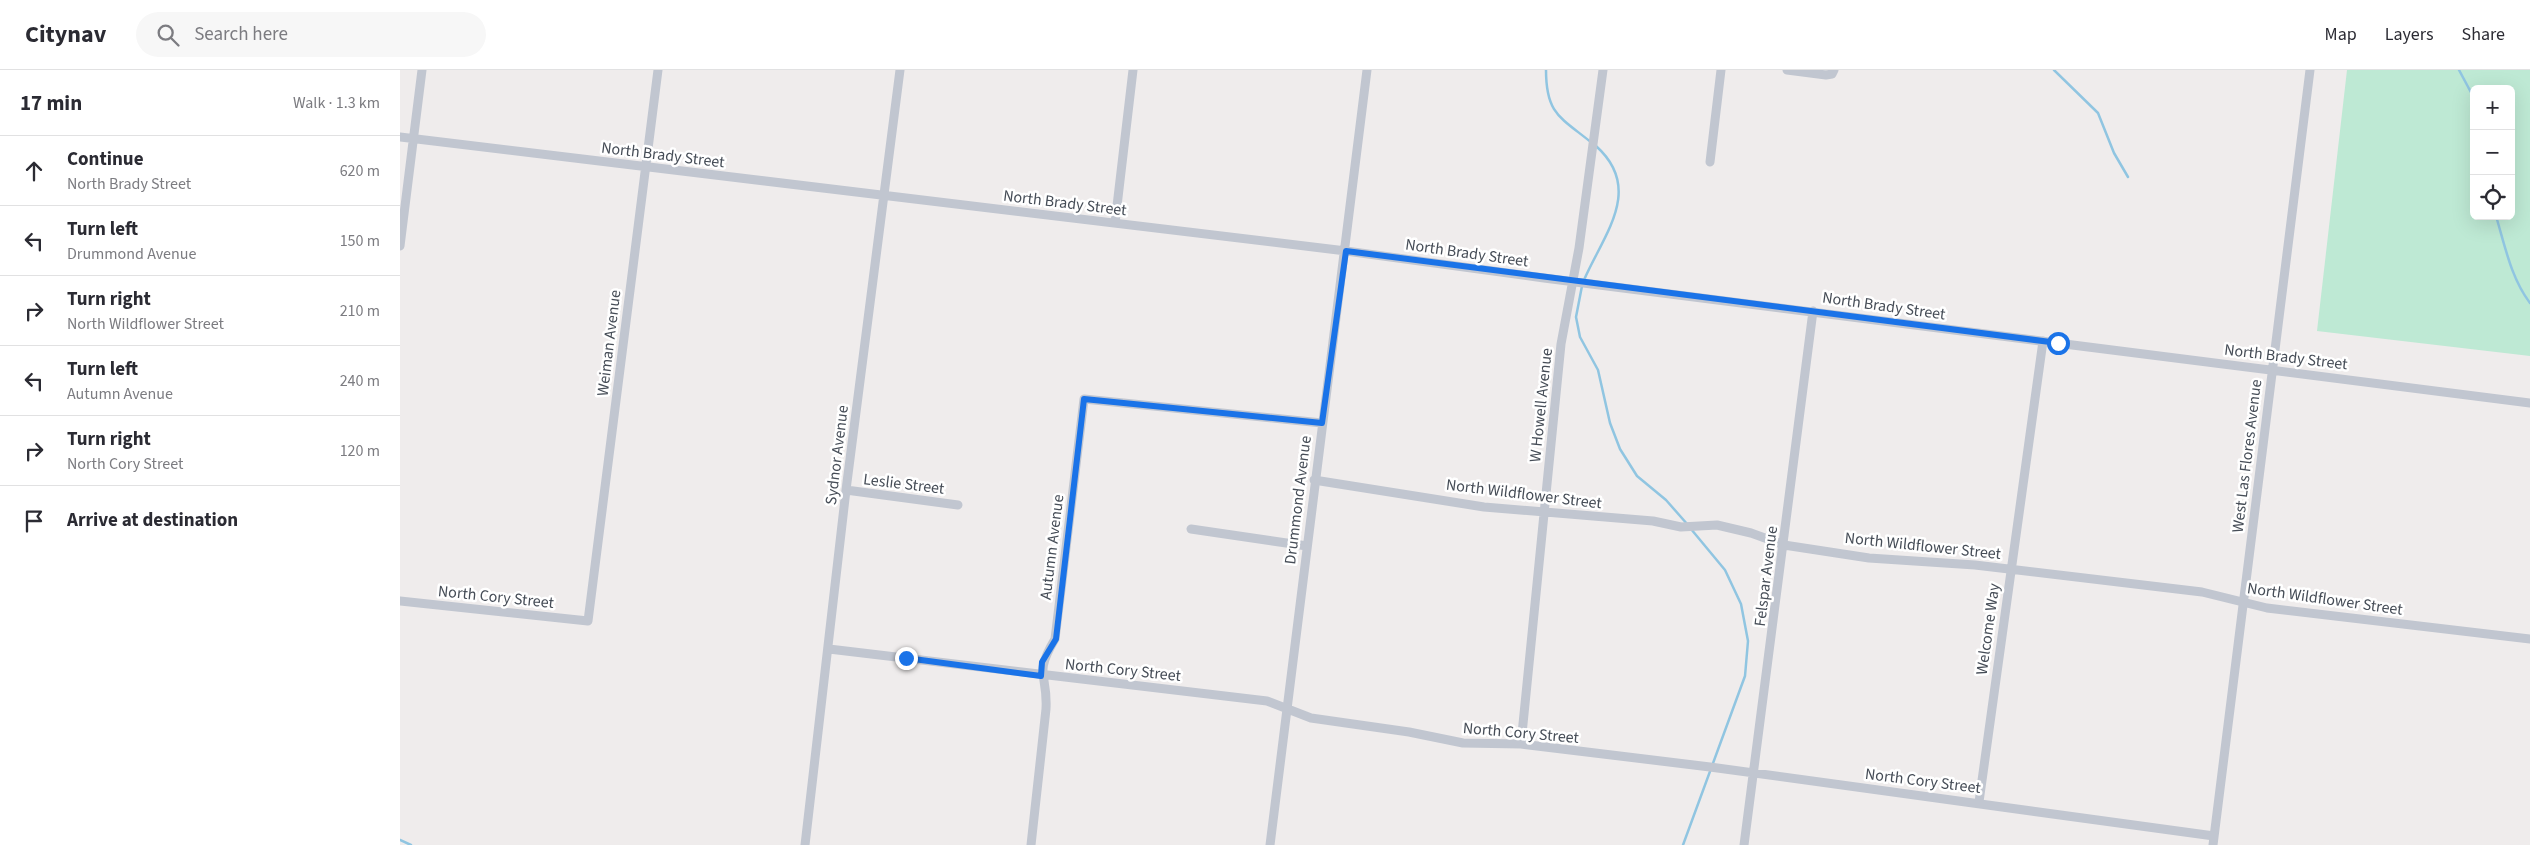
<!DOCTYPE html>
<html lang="en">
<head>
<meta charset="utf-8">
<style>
  :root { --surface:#fff; --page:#f7f7f7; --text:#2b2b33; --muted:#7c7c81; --line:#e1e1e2 }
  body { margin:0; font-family:"Source Sans 3",sans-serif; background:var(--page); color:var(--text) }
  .controls { position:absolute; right:15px; top:15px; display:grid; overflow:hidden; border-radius:8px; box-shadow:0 5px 20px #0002 }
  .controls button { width:45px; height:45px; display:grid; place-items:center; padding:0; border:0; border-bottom:1px solid var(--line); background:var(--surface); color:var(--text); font:25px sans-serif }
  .stop { position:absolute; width:15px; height:15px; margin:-11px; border:4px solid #1a73e8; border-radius:50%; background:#fff }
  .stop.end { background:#1a73e8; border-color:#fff; box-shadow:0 1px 5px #0008 }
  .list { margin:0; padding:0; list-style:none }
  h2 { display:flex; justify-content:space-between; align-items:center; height:65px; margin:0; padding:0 20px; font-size:21px }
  h2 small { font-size:16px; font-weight:400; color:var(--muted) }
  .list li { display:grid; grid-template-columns:32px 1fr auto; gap:15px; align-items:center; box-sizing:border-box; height:70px; padding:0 20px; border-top:1px solid var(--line) }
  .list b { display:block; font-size:19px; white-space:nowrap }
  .list p { margin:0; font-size:16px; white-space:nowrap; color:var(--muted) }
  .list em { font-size:16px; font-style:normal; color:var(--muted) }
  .icon { flex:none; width:28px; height:28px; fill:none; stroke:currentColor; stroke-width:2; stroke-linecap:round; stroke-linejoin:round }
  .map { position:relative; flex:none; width:2130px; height:775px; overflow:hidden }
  header { display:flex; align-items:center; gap:30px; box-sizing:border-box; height:70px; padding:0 25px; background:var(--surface); border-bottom:1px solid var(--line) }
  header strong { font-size:24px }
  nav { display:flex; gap:28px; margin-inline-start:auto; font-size:18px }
  .search { width:350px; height:45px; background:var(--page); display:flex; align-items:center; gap:12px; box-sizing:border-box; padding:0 18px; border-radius:28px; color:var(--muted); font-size:19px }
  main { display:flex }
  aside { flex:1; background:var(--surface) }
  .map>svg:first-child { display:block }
  .green { fill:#bee9d4; fill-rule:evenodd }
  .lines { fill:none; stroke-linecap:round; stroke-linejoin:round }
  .stream { stroke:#90c5e1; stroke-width:2.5 }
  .minor { stroke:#c1c6d0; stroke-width:9 }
  .route { stroke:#1a73e8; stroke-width:6 }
  .labels { text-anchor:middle; stroke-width:5; stroke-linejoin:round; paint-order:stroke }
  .street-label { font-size:16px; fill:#464d57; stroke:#fff }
</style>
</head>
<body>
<header>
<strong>Citynav</strong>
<div class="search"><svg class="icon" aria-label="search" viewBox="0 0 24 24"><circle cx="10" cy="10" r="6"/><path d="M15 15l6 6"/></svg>Search here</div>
<nav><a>Map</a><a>Layers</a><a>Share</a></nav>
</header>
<main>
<aside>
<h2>17 min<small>Walk · 1.3 km</small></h2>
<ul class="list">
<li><svg class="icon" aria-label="ahead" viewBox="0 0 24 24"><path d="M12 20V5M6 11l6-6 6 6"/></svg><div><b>Continue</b><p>North Brady Street</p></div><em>620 m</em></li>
<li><svg class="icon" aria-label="left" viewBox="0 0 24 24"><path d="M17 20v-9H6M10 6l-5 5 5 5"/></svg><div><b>Turn left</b><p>Drummond Avenue</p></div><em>150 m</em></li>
<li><svg class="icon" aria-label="right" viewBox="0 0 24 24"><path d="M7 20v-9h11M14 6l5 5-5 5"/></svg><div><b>Turn right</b><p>North Wildflower Street</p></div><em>210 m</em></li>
<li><svg class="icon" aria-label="left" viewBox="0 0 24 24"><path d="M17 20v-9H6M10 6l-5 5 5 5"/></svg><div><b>Turn left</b><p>Autumn Avenue</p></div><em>240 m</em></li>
<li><svg class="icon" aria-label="right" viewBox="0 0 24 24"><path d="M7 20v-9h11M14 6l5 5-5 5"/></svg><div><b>Turn right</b><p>North Cory Street</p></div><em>120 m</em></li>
<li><svg class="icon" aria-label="arrive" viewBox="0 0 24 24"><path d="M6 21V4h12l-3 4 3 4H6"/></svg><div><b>Arrive at destination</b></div></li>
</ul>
</aside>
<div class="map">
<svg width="2130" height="775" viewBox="0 0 2130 775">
  <rect width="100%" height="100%" fill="#efecec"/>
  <path class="green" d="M1947,0H2130V286L1917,261ZM2074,19H2111V146H2074Z"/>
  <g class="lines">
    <path class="stream" d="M1146,0C1146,44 1160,47 1192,73
      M1654,0L1698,43L1714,83L1728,107
      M2059,0L2074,28
      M2096,146C2105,176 2111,208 2130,233
      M1184,210C1204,164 1244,119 1196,76
      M1182,216L1176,247L1180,267L1198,300L1210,353L1220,379L1237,406L1266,430L1288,455
      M0,770L11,775
      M1283,775L1345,606L1348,571L1341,534L1325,500L1291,459"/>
    <path class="minor" d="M1387,0L1426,5L1432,4L1434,0
      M0,67L946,181L1144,208L2130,333
      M1310,92L1321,0
      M715,153L733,0
      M0,176L22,0
      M914,410L1084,437L1253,451L1281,457L1317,455L1351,463L1384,475L1469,488L1575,495L1802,522L1867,538L2130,569
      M446,420L558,435
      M791,459L907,476
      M0,531L188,551L258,0
      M429,579L867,631L911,648L1009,662L1063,673L1121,674L1310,697L1814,766
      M1121,674L1161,274L1179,178L1203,0
      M1579,732L1643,271
      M405,775L446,420L500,0
      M631,775L646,639C648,603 633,606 655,569L684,329L922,353
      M870,775L967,0
      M1344,775L1413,241
      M1813,775L1910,0"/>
  </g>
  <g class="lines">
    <path class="route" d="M506,588L641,606L642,592L656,569L684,329L922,353L946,181L1658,273"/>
  </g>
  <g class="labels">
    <g class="street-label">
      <text transform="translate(263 84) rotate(7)" y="6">North Brady Street</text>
      <text transform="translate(665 132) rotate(7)" y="6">North Brady Street</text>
      <text transform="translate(1067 182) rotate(8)" y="6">North Brady Street</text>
      <text transform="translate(1484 235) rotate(8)" y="6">North Brady Street</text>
      <text transform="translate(208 273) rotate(-83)" y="6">Weiman Avenue</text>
      <text transform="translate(1886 286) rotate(7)" y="6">North Brady Street</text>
      <text transform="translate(1140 335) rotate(-84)" y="6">W Howell Avenue</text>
      <text transform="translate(436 385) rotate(-83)" y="6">Sydnor Avenue</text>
      <text transform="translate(1846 386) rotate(-83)" y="6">West Las Flores Avenue</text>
      <text transform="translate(504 413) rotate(7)" y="6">Leslie Street</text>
      <text transform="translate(1124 423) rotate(7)" y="6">North Wildflower Street</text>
      <text transform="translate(897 430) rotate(-83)" y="6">Drummond Avenue</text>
      <text transform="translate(1523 475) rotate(6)" y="6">North Wildflower Street</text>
      <text transform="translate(651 477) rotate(-83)" y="6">Autumn Avenue</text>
      <text transform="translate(1365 506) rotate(-83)" y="6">Felspar Avenue</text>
      <text transform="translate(96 526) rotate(6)" y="6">North Cory Street</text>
      <text transform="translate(1925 528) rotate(8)" y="6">North Wildflower Street</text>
      <text transform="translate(1587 559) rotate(-82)" y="6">Welcome Way</text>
      <text transform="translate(723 599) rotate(6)" y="6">North Cory Street</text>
      <text transform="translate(1121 662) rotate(5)" y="6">North Cory Street</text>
      <text transform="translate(1523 710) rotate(7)" y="6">North Cory Street</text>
    </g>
  </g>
</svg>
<div class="controls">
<button>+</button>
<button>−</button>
<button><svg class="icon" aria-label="locate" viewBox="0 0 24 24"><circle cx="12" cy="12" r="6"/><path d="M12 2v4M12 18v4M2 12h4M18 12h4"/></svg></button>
</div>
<div class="stop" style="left:1658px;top:273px"></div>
<div class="stop end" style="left:506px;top:588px"></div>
</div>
</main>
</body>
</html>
